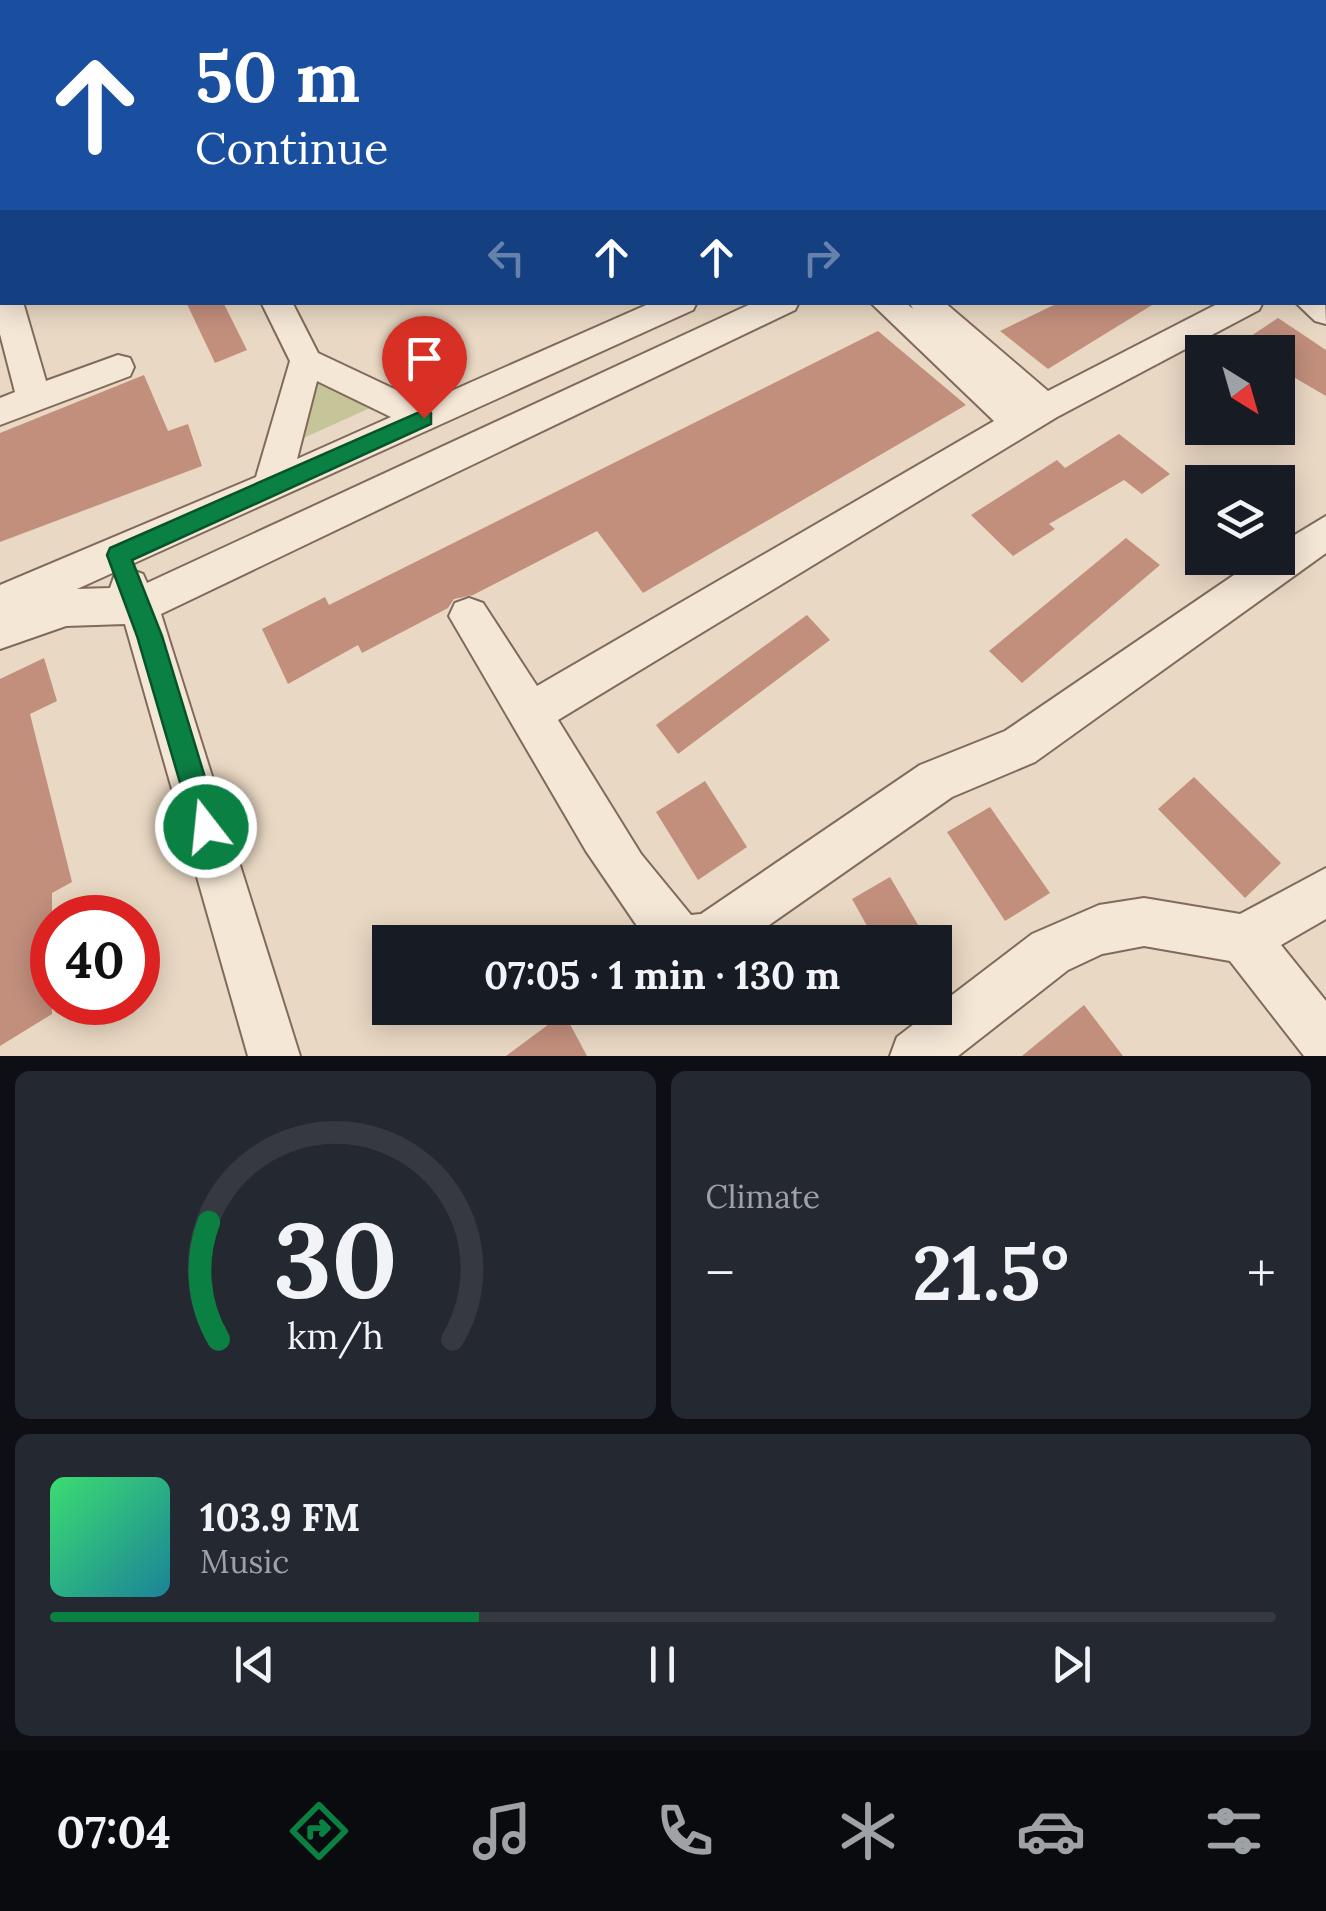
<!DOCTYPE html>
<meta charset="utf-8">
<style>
body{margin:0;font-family:Lora,serif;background:#242831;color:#f1f3f6;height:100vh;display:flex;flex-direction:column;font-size:38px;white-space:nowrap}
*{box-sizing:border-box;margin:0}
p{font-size:32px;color:#9ea1a6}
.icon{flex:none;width:55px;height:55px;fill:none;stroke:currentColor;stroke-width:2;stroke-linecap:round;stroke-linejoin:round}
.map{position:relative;height:1056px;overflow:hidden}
.drawer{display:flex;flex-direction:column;gap:15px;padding:15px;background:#0d0f14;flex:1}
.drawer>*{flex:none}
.hud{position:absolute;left:0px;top:0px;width:1328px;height:305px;box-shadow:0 5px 25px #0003;background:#1a4fa0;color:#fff;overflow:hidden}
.needle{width:65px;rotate:143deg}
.controls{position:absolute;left:1185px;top:335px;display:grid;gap:20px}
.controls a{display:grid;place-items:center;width:110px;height:110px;border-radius:0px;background:#171b24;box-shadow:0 5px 25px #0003;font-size:50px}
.speed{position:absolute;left:30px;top:895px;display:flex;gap:20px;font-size:50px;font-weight:700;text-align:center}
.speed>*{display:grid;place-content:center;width:130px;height:130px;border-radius:50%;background:#171b24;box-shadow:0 5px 25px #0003;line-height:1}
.speed .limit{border:15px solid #d22;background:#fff;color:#111}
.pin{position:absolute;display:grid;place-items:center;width:85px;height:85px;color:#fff;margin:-102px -42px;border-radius:50% 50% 50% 0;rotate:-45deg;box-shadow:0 0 10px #0007}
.pin .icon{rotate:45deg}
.me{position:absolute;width:110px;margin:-55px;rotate:344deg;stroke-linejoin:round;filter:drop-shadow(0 0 8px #0008)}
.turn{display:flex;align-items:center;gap:35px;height:210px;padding:0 30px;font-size:45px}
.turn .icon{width:130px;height:130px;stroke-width:2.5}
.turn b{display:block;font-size:70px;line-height:85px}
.lanes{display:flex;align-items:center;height:95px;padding:0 30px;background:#0003;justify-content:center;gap:50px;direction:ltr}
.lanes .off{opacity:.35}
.big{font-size:75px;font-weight:700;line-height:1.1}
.drawer .tile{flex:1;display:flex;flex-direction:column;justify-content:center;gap:15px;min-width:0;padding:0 35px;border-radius:15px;background:#242831}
.drawer .dial{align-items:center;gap:0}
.dial svg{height:260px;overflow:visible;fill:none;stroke:#363941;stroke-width:7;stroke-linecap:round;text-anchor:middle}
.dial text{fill:#f1f3f6;stroke:none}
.song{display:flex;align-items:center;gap:30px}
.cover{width:120px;height:120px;border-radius:15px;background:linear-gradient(135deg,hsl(140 70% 55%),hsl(190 70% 35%))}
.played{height:10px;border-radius:5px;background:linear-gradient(90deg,#0b8043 35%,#363941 35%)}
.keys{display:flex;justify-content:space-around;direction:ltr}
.heat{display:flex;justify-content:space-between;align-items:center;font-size:55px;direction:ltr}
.drawer .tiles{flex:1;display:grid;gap:15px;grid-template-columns:1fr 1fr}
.tile:last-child{grid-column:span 2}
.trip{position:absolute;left:372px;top:925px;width:580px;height:100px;border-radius:0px;background:#171b24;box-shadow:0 5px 25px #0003;font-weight:700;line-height:100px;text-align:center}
.tab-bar{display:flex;height:160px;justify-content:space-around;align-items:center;background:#090b0e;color:#9ea1a6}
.tab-bar .icon{width:70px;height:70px}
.tab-bar .current{color:#0b8043}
.tab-bar b{font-size:45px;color:#f1f3f6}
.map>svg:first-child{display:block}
.green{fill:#c6c499}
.building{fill:#c38f7d}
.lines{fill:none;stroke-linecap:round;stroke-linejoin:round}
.minor-casing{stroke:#816a5c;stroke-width:4}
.minor{fill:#f5e7d6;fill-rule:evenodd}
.route{fill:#0b8043;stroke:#07532c;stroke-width:2.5}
</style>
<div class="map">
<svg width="1326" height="1056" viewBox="0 0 1326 1056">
<rect width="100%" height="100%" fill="#e9d8c3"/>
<polygon class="green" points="315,382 370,408 299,440"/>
<g class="building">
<polygon points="186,302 223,302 247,350 215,363"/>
<polygon points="1060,302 1157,302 1048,369 1000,331"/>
<polygon points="1278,318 1326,350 1326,396 1278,368 1278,352 1227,352"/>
<polygon points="878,331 966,405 643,593 597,531 473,595 454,599 448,608 362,653 358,645 288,684 262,629 325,597 329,605"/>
<polygon points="144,375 168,431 188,424 202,466 0,542 0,433"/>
<polygon points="1119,434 1170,474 1142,494 1124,480 1049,524 1055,529 1013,556 971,515 1057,460 1065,468"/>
<polygon points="1126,538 1160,565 1022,683 989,651"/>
<polygon points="807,615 830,640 678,754 656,725"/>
<polygon points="44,658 57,701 30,714 72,882 52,893 52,1014 0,1046 0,679"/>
<polygon points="1194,777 1281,863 1245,898 1158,809"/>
<polygon points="705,781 747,847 698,880 656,812"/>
<polygon points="990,807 1050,893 1005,921 947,832"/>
<polygon points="890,877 928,942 876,942 852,899"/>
<polygon points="1084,1005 1123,1056 1022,1056"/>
<polygon points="564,1013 587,1056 506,1056"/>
</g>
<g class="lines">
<g class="minor-casing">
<g id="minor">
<polygon points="92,0 114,0 115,2 93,2"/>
<polygon points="547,0 571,0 572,2 549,2"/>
<polygon points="726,0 751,0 752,2 728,2"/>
<polygon points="899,0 923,0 924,2 901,2"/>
<polygon points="970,0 995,0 996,2 972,2"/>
<rect x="1325" y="7" width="1" height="14"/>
<rect x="1325" y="41" width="1" height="14"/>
<polygon points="1326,89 1326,105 1325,106 1325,90"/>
<polygon points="2,139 2,155 0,156 0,140"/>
<polygon points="0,293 2,302 23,302 46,381 118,355 130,358 134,367 130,376 0,425 0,398 15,392 0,334"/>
<polygon points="1325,297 1326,324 1315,321 1295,302 1325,302"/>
<path d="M261 302H292L318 353 424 403 653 302H697L693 310 77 589 110 588 115 574 129 569 143 574 147 583 755 302H799L795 310 161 614 300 1056H248L125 624 66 626 0 649V585L256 477 290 361ZM317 381 391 417 297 459Z"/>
<polygon points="870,302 905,302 913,309 909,302 944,302 1048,391 1221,302 1263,302 1259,310 1057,417 558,720 641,854 691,915 701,914 920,765 1005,731 1259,558 1278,558 1278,545 1326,516 1326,553 1035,762 952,797 745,942 648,942 586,851 449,616 455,603 469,598 483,603 537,686 994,421"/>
<polygon points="1326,868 1326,919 1281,945 1326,1001 1326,1056 1304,1056 1230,961 1144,946 1102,954 1068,970 958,1056 890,1056 897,1037 1032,934 1099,905 1144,898 1240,914"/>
</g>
</g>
<use href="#minor" class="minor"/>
</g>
<polygon class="route" points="424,410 431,413 431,424 132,560 162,636 220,827 216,837 206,841 196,837 137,636 107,555 110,548"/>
</svg>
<div class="controls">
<a><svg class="needle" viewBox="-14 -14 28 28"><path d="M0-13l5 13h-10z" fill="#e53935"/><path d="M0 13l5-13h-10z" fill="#9ea1a6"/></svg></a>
<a><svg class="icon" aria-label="layers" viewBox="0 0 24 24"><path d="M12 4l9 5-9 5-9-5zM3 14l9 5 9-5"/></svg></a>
</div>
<div class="speed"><div class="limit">40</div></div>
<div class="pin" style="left:424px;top:418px;background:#d93025"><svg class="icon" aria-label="arrive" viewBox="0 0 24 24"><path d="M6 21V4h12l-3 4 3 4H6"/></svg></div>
<svg class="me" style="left:206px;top:827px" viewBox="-20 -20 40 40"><circle r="17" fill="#0b8043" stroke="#fff" stroke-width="3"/><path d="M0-11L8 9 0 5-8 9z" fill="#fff"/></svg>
<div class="trip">07:05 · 1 min · 130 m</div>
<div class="hud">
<div class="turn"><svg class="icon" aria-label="ahead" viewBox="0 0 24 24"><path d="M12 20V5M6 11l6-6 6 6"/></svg><div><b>50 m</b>Continue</div></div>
<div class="lanes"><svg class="icon off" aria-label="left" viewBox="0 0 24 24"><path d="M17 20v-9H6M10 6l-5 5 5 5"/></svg><svg class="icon" aria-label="ahead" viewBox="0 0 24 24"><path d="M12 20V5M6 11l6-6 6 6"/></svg><svg class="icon" aria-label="ahead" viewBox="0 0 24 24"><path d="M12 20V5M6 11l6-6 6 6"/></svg><svg class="icon off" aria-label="right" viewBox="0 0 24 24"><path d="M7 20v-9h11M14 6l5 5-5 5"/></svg></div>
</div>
</div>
<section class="drawer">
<div class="tiles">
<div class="tile dial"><svg viewBox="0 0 100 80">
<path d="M14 69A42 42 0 1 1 86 69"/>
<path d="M14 69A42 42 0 0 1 11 33" stroke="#0b8043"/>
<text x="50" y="56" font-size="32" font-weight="700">30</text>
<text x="50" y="72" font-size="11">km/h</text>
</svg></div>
<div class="tile"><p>Climate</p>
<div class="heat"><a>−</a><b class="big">21.5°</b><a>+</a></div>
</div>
<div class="tile">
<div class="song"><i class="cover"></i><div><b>103.9 FM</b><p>Music</p></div></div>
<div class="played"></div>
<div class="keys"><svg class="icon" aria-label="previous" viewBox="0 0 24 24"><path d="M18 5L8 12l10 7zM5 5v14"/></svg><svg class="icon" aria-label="pause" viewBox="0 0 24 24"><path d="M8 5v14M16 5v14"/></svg><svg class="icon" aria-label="next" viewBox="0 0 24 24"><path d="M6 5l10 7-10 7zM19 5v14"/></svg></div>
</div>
</div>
</section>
<nav class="tab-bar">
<b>07:04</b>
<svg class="icon current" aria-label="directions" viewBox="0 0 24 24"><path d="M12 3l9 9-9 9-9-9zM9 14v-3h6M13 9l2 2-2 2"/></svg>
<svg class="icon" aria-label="music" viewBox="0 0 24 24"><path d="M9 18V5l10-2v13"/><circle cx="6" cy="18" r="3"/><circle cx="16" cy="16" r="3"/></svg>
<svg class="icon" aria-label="phone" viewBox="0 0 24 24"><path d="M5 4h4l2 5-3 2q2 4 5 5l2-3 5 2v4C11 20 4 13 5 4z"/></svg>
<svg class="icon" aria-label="climate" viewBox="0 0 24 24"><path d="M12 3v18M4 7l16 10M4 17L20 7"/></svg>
<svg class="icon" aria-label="car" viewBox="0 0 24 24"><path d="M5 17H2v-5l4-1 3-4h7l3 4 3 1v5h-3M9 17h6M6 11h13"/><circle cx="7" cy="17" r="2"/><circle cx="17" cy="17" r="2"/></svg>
<svg class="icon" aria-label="filters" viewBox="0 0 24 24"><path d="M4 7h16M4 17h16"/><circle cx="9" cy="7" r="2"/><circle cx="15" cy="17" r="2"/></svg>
</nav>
